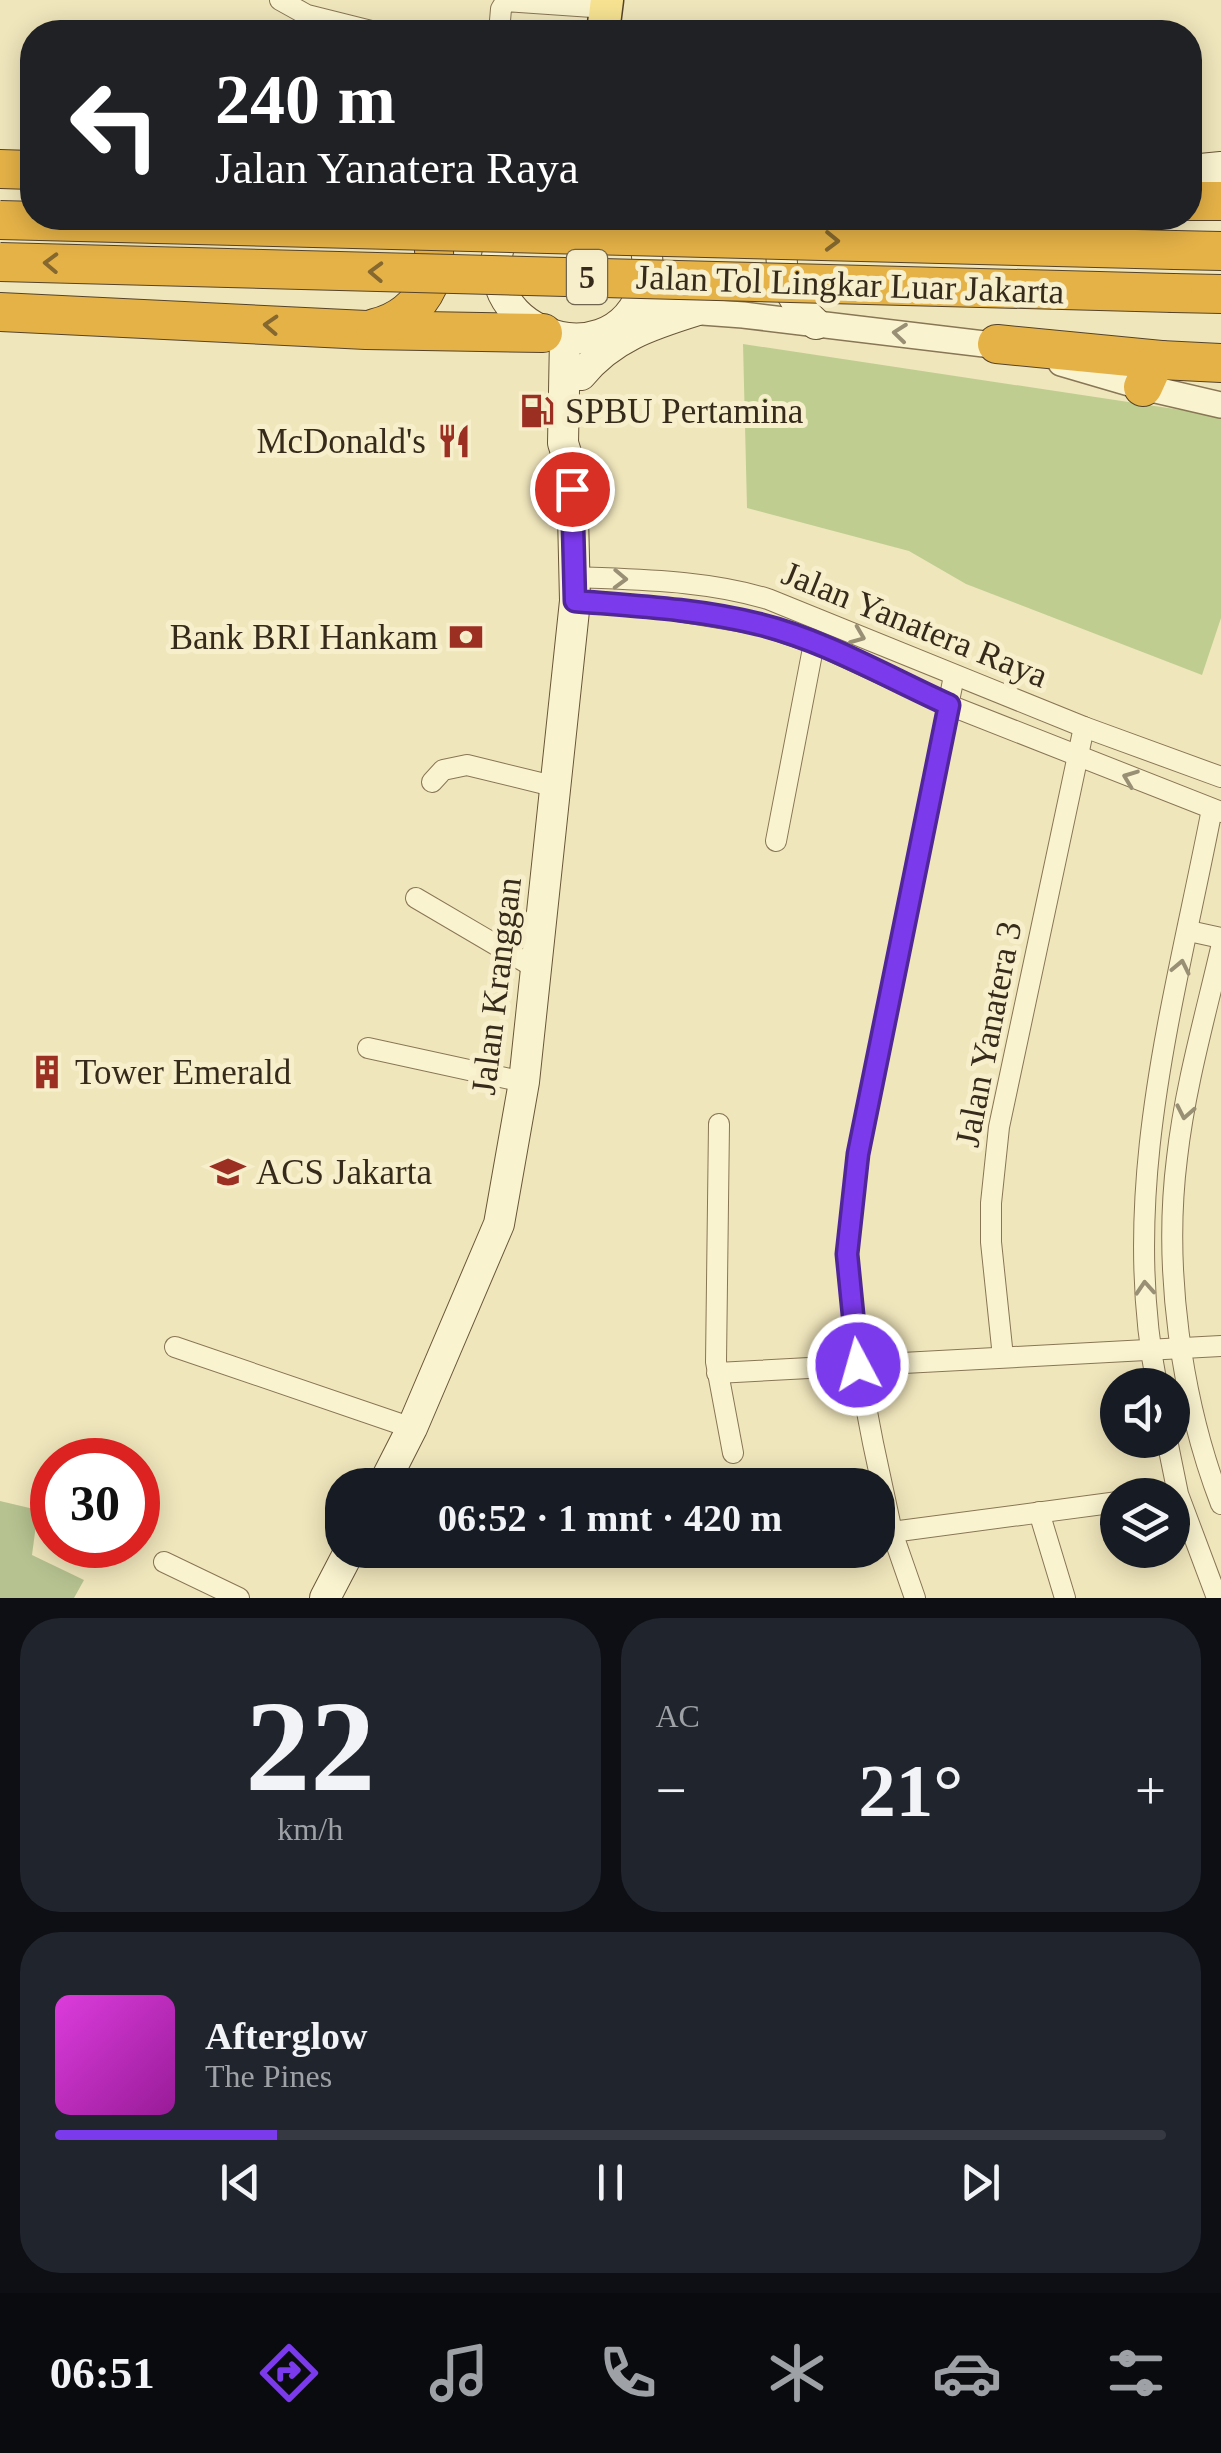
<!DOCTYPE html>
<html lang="id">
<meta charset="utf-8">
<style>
body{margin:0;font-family:"Times New Roman",serif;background:#20242c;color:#f1f3f6;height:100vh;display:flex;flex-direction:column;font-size:38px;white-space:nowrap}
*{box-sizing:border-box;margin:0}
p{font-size:32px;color:#9ea1a6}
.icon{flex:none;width:55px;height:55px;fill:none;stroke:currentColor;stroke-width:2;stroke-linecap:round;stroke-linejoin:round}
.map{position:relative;height:1598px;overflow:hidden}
.side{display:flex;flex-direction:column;gap:20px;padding:20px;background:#0d0f14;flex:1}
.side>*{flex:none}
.hud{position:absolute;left:20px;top:20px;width:1182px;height:210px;border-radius:40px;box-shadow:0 5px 25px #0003;background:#202124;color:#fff;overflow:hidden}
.fabs{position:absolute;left:1100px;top:1368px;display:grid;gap:20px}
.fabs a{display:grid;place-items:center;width:90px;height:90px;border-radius:50%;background:#171b24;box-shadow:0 5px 25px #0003;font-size:50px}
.speed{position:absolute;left:30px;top:1438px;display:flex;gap:20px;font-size:50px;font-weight:700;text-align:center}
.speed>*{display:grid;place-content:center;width:130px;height:130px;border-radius:50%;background:#171b24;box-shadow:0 5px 25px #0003;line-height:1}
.speed .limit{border:15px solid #d22;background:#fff;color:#111}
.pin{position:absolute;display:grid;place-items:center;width:85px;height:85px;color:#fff;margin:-42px;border:5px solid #fff;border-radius:50%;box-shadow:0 2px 10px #0007}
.me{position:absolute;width:110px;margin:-55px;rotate:354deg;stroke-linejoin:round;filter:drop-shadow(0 0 8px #0008)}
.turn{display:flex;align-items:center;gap:35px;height:210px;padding:0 30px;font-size:45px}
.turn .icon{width:130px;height:130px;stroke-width:2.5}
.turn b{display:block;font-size:70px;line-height:85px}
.big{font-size:75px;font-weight:700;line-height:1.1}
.side .tile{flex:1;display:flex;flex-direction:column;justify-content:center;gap:15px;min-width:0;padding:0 35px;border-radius:40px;background:#20242c}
.side .dial{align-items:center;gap:0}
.dial b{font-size:130px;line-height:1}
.song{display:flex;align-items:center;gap:30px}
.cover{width:120px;height:120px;border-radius:15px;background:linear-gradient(135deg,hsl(300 70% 55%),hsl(300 70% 35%))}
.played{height:10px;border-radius:5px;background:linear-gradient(90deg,#7c3aed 20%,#363941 20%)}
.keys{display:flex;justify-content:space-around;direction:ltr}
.heat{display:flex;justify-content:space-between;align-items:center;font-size:55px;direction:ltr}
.side .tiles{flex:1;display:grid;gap:20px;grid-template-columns:1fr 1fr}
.tile:last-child{grid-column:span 2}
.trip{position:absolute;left:325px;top:1468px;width:570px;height:100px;border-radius:40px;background:#171b24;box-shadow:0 5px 25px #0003;font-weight:700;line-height:100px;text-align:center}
.dock{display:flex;height:160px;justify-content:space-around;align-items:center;background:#090b0e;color:#9ea1a6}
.dock .icon{width:70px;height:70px}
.dock .selected{color:#7c3aed}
.dock b{font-size:45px;color:#f1f3f6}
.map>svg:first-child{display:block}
.green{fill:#bfce90}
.cemetery{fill:#b6c290}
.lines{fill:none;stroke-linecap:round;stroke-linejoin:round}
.minor-casing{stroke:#887655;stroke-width:22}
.tertiary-casing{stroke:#887655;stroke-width:28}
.secondary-casing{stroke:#695738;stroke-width:32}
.primary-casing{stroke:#55432a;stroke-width:35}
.motorway-casing{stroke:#55432a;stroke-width:40}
.minor{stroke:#faf3cf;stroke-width:20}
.tertiary{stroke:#faf3cf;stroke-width:25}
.secondary{stroke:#faf3cf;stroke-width:30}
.primary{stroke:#f6e291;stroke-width:32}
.motorway{stroke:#e5b247;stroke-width:38}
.motorway-bridge-casing{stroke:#55432a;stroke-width:40;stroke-linecap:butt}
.motorway-bridge{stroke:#e5b247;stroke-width:38}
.oneway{stroke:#85682f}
.oneway2{stroke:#988f75}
.route-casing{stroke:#51269a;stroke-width:25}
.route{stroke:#7c3aed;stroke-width:18}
.labels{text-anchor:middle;stroke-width:10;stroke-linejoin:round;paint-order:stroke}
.shield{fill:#f7efcc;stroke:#706650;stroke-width:2.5}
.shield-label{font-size:32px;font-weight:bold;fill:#362b1b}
.street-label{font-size:35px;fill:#362b1b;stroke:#f7efcc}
.poi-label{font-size:35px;fill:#362b1b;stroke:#f7efcc;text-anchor:start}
</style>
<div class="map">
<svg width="1221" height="1598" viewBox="0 0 1221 1598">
<rect width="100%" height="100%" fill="#f0e6bc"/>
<polygon class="green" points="743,344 1221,416 1221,618 1202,675 966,584 909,551 747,508"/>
<polygon class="cemetery" points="0,1501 38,1510 32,1555 84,1580 74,1598 0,1598"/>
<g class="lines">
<g class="minor-casing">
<g id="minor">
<polyline points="280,0 307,15 375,32"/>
<polyline points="499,32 501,9 506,1 607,8"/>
<path d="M575 577C640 580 705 580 768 599L1084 727 1221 777"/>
<polyline points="575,601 665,609 761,625 814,643 949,705 1221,812"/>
<polyline points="432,782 443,770 467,765 557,787"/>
<polyline points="776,841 814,643"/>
<polyline points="416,898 537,969"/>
<polyline points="1189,931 1221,938"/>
<path d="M1221 948C1205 1017 1185 1087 1177 1158 1163 1269 1181 1400 1221 1504"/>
<polyline points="368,1048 524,1082"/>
<polyline points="719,1124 716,1362 733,1453"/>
<polyline points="175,1347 412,1428"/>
<polyline points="1003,1357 991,1242 991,1203 999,1127 1084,727"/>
<polyline points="717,1373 1221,1346"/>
<path d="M1157 1385C1118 1190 1175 1000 1212 809"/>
<polyline points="1167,1440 1178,1494 1217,1598"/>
<polyline points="1039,1512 1065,1598"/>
<polyline points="892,1532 1118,1502"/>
<polyline points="164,1562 239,1598"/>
<polyline points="915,1598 892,1532 873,1443 858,1365 847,1254 858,1154 954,676"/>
</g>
</g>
<g class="tertiary-casing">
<g id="tertiary">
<polyline points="634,307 743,315 1009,347"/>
<polyline points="1061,363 1143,387 1221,405"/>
</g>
</g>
<g class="secondary-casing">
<g id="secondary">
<polyline points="1190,170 1221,167"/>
<path d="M512 218C446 320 611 392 644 286 651 264 647 239 634 220"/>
<path d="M787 218C774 261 783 293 816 324"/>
<path d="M581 375C611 338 650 325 695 311"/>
<polyline points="383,1485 412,1428 499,1224 524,1082 575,601 572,472 563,443 565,338"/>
<polyline points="325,1598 350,1550"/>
</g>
</g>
<g class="primary-casing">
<polyline id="primary" points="603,32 607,0"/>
</g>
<g class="motorway-casing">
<g id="motorway">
<polyline points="0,169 32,170"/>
<polyline points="1190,201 1221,201"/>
<polyline points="1175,250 1221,251"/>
<polyline points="1173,293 1221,294"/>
<polyline points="0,312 366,330 543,333"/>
<path d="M375 328C426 315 449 264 424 218"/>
<polyline points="997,344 1161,360"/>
<polyline points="1143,387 1153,365 1161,360 1221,363"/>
</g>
</g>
<use href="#minor" class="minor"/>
<use href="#tertiary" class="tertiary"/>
<use href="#secondary" class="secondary"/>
<use href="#primary" class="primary"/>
<use href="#motorway" class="motorway"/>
<g class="motorway-bridge-casing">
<g id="motorway-bridge">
<polyline points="0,220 1175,250"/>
<polyline points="0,262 1173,293"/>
</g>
</g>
<use href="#motorway-bridge" class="motorway-bridge"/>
</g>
<defs><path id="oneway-chevron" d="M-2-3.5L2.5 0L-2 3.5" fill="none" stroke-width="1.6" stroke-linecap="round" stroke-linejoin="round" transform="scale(2.5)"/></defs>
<g class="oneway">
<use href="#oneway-chevron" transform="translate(832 241) rotate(1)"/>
<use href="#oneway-chevron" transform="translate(51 263) rotate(-178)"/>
<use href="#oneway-chevron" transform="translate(376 272) rotate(-178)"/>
<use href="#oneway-chevron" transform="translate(271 325) rotate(-177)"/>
</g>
<g class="oneway2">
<use href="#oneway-chevron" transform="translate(900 333) rotate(-174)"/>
<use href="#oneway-chevron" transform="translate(620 579) rotate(2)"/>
<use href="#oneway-chevron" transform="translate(858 636) rotate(22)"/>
<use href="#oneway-chevron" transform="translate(1130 778) rotate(-159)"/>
<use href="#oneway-chevron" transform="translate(1181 967) rotate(-78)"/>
<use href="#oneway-chevron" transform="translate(1185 1112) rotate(101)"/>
<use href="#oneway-chevron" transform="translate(1145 1288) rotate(-94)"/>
</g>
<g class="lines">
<g class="route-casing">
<path id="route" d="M572 489 575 601C636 606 698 609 758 624 824 640 887 677 949 705L858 1154 847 1254 858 1365"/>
</g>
<use href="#route" class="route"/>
</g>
<defs>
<g id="fuel-bare" transform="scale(2.7)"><path d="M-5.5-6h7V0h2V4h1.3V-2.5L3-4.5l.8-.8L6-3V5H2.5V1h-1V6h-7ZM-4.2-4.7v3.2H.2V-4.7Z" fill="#9a2f22" stroke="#f7efcc" stroke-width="2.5" paint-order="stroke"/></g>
<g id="restaurant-bare" transform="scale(2.7)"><path d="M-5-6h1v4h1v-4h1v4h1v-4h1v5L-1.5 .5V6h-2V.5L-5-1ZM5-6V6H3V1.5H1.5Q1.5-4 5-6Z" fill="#9a2f22" stroke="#f7efcc" stroke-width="2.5" paint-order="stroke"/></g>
<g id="bank-bare" transform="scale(2.7)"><path d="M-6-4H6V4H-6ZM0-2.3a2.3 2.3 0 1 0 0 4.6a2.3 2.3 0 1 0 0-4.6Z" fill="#9a2f22" stroke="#f7efcc" stroke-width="2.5" paint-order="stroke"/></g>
<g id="building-bare" transform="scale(2.7)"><path d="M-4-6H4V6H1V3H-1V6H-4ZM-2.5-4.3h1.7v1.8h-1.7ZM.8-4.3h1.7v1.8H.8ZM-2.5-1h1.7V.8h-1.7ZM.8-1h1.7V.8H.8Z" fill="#9a2f22" stroke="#f7efcc" stroke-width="2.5" paint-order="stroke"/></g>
<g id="school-bare" transform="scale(2.7)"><path d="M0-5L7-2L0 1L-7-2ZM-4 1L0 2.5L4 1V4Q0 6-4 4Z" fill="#9a2f22" stroke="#f7efcc" stroke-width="2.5" paint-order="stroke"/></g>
</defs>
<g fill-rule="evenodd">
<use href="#fuel-bare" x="537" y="411"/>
<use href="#restaurant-bare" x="454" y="441"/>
<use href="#bank-bare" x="466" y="637"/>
<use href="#building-bare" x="47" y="1072"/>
<use href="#school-bare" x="228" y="1172"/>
</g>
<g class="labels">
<rect class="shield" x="567" y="250" width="40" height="54" rx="8"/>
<g class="shield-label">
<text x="587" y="288">5</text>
</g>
<g class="street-label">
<text transform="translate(850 284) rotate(2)" y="12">Jalan Tol Lingkar Luar Jakarta</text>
<text transform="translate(915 624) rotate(22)" y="12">Jalan Yanatera Raya</text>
<text transform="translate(496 986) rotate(-83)" y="12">Jalan Kranggan</text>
<text transform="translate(988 1034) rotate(-79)" y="12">Jalan Yanatera 3</text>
</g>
<g class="poi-label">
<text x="565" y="423">SPBU Pertamina</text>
<text x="426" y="453" text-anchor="end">McDonald's</text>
<text x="438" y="649" text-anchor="end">Bank BRI Hankam</text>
<text x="75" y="1084">Tower Emerald</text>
<text x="256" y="1184">ACS Jakarta</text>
</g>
</g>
</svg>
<div class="fabs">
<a><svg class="icon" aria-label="sound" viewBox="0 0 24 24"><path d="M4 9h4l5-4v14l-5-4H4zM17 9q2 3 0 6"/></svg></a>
<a><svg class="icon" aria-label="layers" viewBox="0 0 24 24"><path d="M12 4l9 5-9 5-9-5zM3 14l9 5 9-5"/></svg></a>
</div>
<div class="speed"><div class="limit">30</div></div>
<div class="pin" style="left:572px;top:489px;background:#d93025"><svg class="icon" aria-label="arrive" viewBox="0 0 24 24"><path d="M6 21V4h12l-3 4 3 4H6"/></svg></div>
<svg class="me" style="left:858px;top:1365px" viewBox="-20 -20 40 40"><circle r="17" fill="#7c3aed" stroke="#fff" stroke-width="3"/><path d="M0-11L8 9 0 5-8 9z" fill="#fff"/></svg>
<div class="trip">06:52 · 1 mnt · 420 m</div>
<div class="hud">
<div class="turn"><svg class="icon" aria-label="left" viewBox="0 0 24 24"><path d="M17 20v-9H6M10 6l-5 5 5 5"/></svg><div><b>240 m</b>Jalan Yanatera Raya</div></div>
</div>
</div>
<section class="side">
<div class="tiles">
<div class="tile dial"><b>22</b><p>km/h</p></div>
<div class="tile"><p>AC</p>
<div class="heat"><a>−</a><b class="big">21°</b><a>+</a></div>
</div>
<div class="tile">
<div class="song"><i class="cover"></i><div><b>Afterglow</b><p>The Pines</p></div></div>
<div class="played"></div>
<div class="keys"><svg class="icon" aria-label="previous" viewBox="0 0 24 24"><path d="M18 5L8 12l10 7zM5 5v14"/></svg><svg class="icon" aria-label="pause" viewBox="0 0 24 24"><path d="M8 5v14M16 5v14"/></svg><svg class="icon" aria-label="next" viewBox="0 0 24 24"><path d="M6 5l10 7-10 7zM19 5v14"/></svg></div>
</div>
</div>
</section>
<nav class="dock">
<b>06:51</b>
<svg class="icon selected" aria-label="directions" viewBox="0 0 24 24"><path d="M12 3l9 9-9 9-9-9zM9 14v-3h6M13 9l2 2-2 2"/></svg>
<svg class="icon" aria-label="music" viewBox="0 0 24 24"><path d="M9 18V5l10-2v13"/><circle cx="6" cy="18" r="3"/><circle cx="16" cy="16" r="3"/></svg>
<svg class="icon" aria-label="phone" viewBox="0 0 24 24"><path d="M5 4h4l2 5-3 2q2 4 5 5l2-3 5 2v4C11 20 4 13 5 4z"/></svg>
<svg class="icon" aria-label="climate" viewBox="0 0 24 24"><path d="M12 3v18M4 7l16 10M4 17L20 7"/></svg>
<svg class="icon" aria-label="car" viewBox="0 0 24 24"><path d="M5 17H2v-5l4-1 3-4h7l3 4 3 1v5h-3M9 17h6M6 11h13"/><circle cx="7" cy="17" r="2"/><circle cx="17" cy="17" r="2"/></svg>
<svg class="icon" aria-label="filters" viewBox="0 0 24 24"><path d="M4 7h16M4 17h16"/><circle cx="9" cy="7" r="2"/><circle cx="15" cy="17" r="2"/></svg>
</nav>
